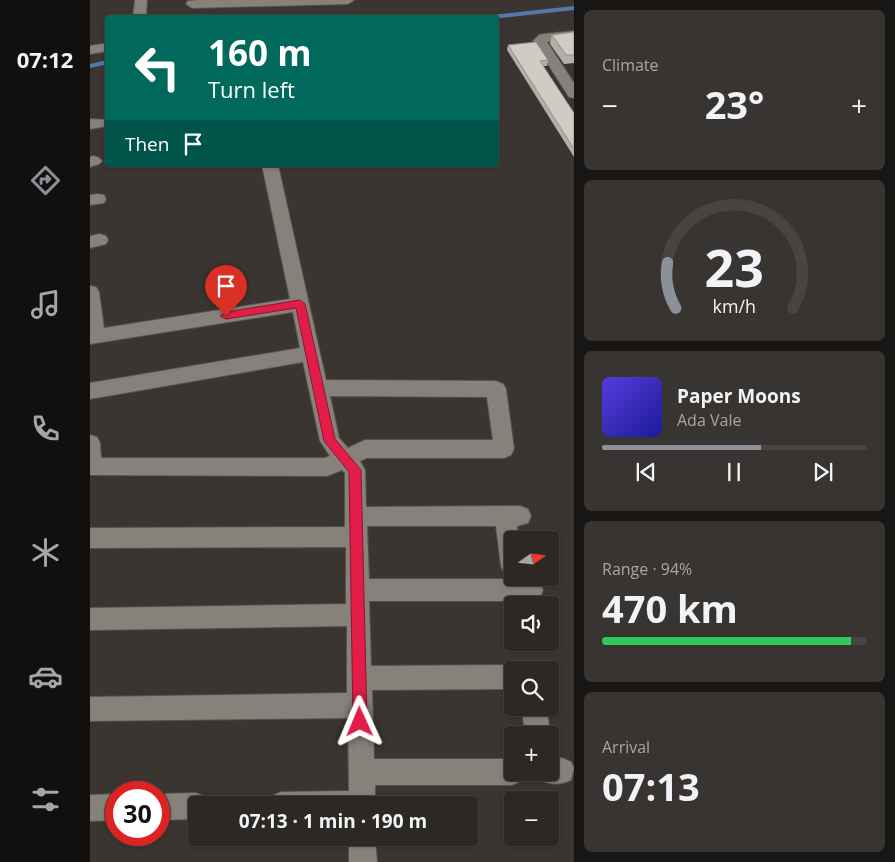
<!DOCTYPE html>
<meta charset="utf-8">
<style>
body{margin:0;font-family:"Open Sans",sans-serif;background:#383431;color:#f1f3f6;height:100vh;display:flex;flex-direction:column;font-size:19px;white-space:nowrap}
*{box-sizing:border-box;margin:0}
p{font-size:16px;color:#a6a6a6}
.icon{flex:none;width:28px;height:28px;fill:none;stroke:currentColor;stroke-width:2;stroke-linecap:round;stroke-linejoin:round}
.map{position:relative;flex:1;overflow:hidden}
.drawer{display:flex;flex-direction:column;gap:10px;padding:10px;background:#181614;width:321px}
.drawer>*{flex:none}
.top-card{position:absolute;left:15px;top:15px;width:394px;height:152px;border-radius:5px;box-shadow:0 1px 4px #0004,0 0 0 1px #484441;background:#00695c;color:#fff;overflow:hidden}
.needle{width:32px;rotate:75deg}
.buttons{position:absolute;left:414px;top:531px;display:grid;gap:10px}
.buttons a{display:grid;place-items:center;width:55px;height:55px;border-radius:5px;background:#2c2824;box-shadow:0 1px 4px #0004,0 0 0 1px #484441;font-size:25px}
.speed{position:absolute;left:15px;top:781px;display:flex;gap:10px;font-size:25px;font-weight:700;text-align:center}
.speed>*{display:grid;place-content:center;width:65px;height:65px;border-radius:50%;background:#2c2824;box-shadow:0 1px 4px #0004,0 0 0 1px #484441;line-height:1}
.speed .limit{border:8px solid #d22;background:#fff;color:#111}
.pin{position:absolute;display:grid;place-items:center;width:42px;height:42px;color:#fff;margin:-51px -21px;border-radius:50% 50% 50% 0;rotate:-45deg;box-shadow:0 0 5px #0007}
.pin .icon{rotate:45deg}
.me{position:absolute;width:55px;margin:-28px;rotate:359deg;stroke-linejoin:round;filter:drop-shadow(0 0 4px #0008)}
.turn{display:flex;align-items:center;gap:18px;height:105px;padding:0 20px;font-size:22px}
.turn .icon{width:65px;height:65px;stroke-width:2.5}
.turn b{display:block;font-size:35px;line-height:42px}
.then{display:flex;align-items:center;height:48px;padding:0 20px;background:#0003;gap:10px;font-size:19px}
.big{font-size:38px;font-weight:700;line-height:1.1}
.drawer .widget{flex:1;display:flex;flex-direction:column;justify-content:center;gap:8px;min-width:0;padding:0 18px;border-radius:8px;background:#383431}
.drawer .dial{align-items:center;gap:0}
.dial svg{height:130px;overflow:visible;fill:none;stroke:#484441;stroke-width:7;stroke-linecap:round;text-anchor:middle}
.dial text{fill:#f1f3f6;stroke:none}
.song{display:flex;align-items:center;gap:15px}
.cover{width:60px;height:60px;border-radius:8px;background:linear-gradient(135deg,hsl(250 70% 55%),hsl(240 70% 35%))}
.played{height:5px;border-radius:2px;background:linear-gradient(90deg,#8c9099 60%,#484441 60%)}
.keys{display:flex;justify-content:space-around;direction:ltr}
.heat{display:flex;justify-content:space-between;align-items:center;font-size:28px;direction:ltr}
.charge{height:8px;border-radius:4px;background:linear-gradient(90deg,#34c759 94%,#484441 0)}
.trip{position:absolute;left:98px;top:796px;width:290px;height:50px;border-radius:5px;background:#2c2824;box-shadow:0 1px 4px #0004,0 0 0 1px #484441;font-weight:700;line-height:50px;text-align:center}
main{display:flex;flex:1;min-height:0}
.tab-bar{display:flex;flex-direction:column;width:90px;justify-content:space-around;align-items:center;background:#12100e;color:#a6a6a6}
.tab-bar .icon{width:35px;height:35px}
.tab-bar .selected{color:#8c9099}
.tab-bar b{font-size:22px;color:#f1f3f6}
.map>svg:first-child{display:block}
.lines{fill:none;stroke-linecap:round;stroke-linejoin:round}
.stream{stroke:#5279ab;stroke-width:4}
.minor-casing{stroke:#58534f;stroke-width:2}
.minor{fill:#87817b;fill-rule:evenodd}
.wall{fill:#b4afa9}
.building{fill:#d1cbc4;stroke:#928e89}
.route{fill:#e11d48;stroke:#92132f}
</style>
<main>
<nav class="tab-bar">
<b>07:12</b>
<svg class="icon selected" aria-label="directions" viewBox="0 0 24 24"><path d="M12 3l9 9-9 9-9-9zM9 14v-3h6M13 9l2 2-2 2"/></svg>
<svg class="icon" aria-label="music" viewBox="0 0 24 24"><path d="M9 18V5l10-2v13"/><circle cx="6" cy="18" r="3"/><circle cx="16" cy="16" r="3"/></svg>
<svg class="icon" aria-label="phone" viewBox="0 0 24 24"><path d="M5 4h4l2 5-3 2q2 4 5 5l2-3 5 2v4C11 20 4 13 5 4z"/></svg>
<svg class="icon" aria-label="climate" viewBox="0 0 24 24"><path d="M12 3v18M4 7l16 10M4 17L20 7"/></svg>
<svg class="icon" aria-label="car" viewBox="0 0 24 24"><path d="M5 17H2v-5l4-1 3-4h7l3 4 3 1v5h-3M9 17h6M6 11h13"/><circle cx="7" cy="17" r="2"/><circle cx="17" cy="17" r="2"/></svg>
<svg class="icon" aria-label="filters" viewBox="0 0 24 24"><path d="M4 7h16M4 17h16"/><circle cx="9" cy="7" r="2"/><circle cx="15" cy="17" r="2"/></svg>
</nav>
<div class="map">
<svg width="484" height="862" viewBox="0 0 484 862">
<rect width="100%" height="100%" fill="#3a3530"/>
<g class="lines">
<g class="stream">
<polyline points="393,18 484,8"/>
<polyline points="0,66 18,62"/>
</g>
<g class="minor-casing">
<g id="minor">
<polygon points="45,0 57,0 56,18 43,18"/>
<polygon points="109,0 264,0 258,4 102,8 96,4 98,1"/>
<polygon points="484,31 484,39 457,42 484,83 484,98 479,97 443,41 449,35 454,34"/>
<polygon points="18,43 18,51 0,54 0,46"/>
<polygon points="0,119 18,120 18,126 0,129"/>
<polygon points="4,156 9,158 12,161 9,164 0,167 0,157"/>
<path d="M172 165H188L236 380 406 381 413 384 416 389 424 449 421 455 414 458H277L270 461 275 470 276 507 430 506 438 509 441 516 438 523 427 526 429 540H422V576L414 573 411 566 406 526H277L279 579H442L450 582 453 590 450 598 442 601H279L281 666 422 665 431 670H422V689L282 690 284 759H422V772H435L431 781 422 785H285V805H178L182 796 191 792 259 791 258 718 0 721V697L257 693V626L0 630V608L256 604V547L0 548V528L255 527V473L252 470 237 476 0 475V435L7 437 10 443 11 458H235L240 456 230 441 213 362 0 399V383L210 348 203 312 0 344V286L6 287 9 292 14 328 200 299ZM240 396 397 397 403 440H275L258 448 249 438Z"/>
<polygon points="8,194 14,195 16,199 14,203 0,205 0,195"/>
<polygon points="10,234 16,236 18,240 16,244 0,248 0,236"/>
<polygon points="432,708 456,708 461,735 460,736 435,735"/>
<path d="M460 758H472L481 762 484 768 481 780C470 785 462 785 451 780L448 772H460Z"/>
<polygon points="106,793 115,797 119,805 106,805 106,819 69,820 69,794"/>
<polygon points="26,794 26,820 0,821 0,795"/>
<polygon points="259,838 285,838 287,862 259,862"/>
</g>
</g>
<use href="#minor" class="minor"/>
</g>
<g class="wall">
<polygon points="484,32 484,63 474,64 460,44 462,35"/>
<polygon points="418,45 458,60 457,66 453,66 484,113 484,157 417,50"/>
</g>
<g class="building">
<polygon points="484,32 484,55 476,55 462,35"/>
<polygon points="446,42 458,60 450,61 484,113 484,149 418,45"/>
</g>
<polygon class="route" points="210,300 215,304 245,439 271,470 277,722 275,727 270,729 265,727 263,722 259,472 234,441 206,308 136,319 130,316 136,312"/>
</svg>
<div class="buttons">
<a><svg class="needle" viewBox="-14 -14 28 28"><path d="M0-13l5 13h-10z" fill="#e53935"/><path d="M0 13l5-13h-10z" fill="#a6a6a6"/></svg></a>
<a><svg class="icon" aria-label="sound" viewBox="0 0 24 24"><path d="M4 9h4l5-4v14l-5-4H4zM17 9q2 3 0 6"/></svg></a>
<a><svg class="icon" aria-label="search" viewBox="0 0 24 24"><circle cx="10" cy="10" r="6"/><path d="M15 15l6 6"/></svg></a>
<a>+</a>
<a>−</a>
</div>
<div class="speed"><div class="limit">30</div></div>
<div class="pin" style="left:136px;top:316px;background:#d93025"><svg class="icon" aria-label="arrive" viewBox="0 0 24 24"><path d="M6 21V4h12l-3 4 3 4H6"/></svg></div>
<svg class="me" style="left:270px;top:722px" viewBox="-20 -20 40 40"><path d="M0-17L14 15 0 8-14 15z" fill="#e11d48" stroke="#fff" stroke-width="4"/></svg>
<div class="trip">07:13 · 1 min · 190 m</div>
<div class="top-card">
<div class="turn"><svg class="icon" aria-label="left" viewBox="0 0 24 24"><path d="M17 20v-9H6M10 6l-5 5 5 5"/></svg><div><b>160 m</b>Turn left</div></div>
<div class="then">Then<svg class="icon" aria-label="arrive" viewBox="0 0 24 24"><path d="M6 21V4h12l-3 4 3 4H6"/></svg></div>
</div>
</div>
<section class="drawer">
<div class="widget"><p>Climate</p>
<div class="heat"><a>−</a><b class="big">23°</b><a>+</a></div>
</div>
<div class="widget dial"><svg viewBox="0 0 100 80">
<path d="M14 69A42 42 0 1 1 86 69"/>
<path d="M14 69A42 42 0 0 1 9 41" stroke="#8c9099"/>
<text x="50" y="56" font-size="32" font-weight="700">23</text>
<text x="50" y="72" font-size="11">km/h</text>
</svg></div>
<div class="widget">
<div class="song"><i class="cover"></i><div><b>Paper Moons</b><p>Ada Vale</p></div></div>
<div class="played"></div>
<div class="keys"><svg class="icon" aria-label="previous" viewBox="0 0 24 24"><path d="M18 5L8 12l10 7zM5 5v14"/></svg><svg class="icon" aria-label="pause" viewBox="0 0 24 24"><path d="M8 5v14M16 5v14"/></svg><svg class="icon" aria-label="next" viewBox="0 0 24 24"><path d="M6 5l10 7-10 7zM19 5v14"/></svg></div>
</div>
<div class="widget"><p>Range · 94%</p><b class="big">470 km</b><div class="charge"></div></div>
<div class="widget"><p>Arrival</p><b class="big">07:13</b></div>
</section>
</main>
